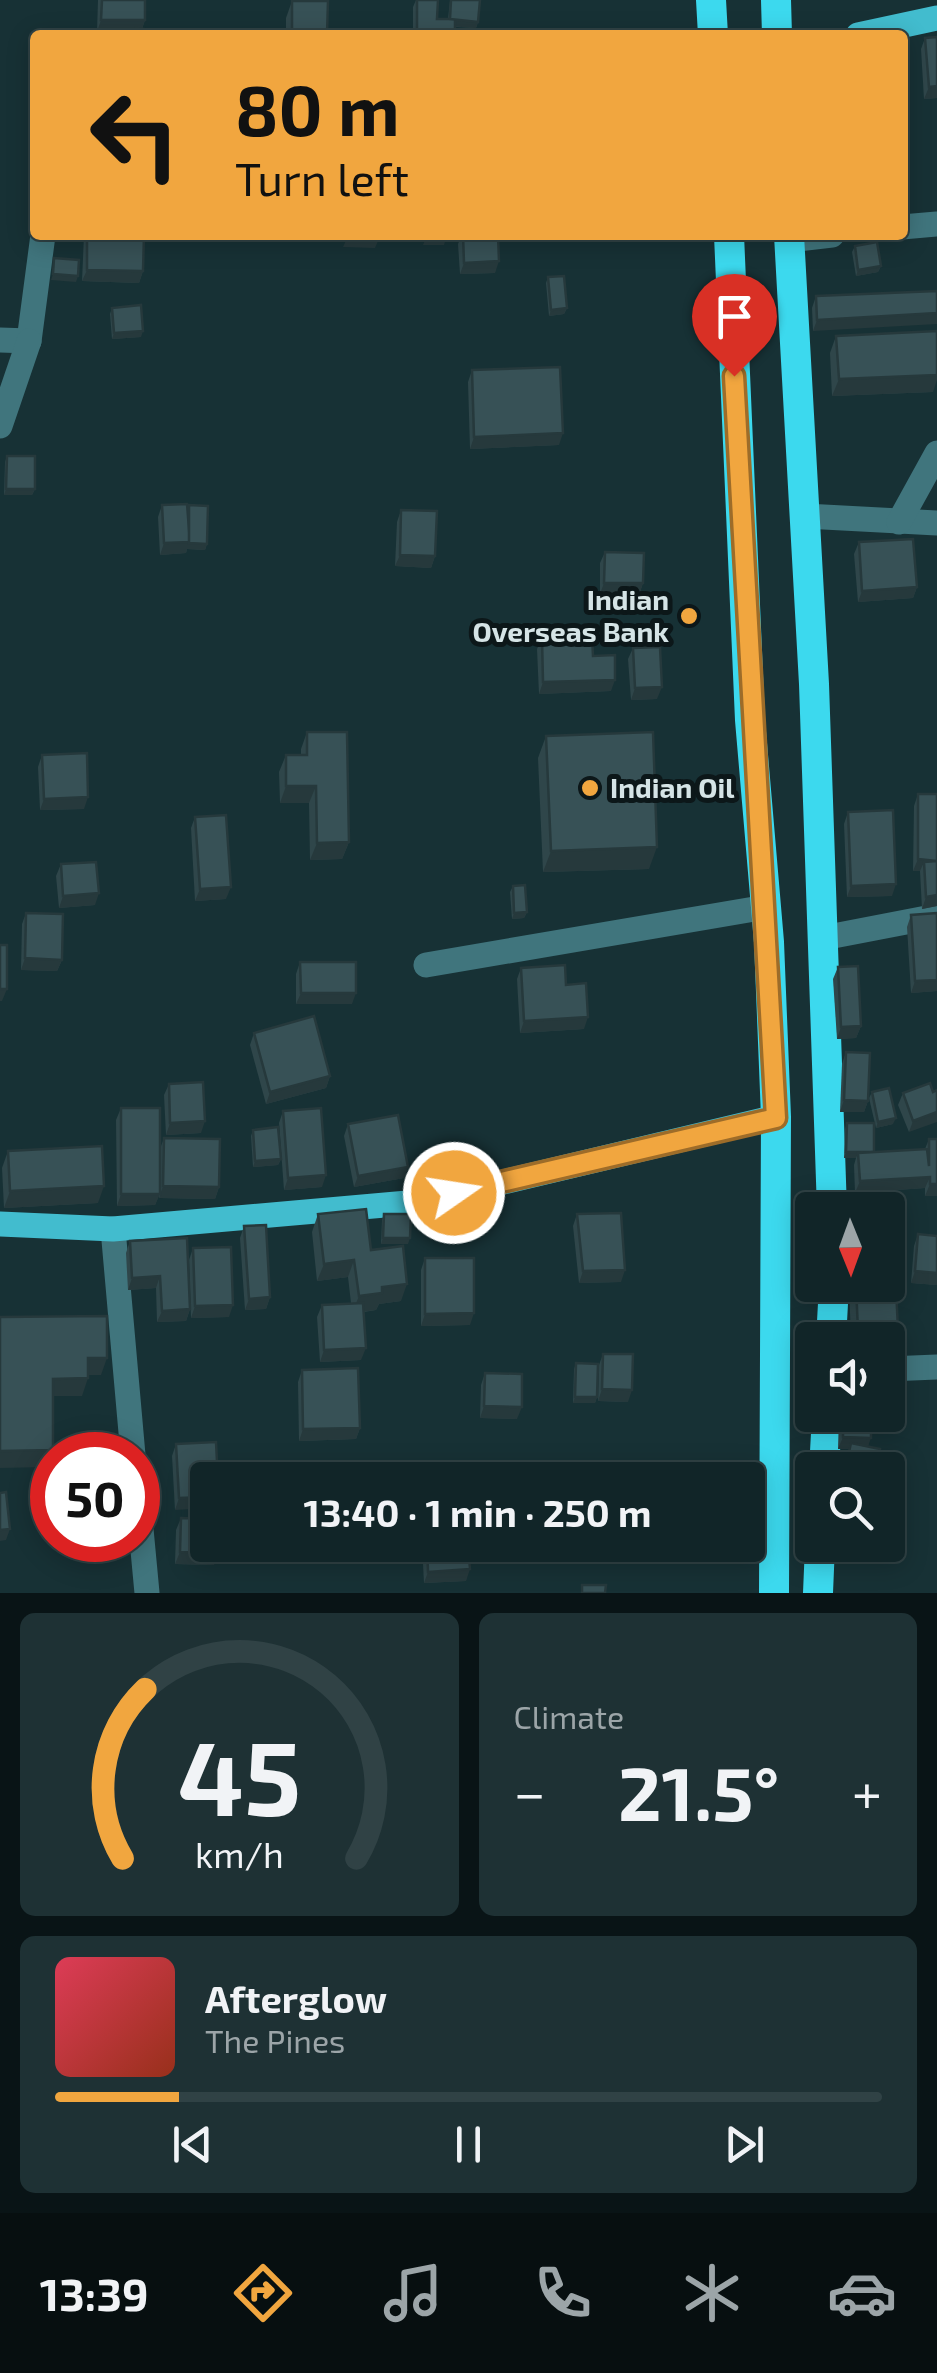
<!DOCTYPE html>
<meta charset="utf-8">
<style>
body{margin:0;font-family:"Exo 2",sans-serif;background:#1e3134;color:#f1f3f6;height:100vh;display:flex;flex-direction:column;font-size:38px;white-space:nowrap}
*{box-sizing:border-box;margin:0}
p{font-size:32px;color:#9ca5a8}
.icon{flex:none;width:55px;height:55px;fill:none;stroke:currentColor;stroke-width:2;stroke-linecap:round;stroke-linejoin:round}
.map{position:relative;height:1593px;overflow:hidden}
.panel{display:flex;flex-direction:column;gap:20px;padding:20px;background:#091416;flex:1}
.panel>*{flex:none}
.guide{position:absolute;left:30px;top:30px;width:878px;height:210px;border-radius:10px;box-shadow:0 5px 25px #0003,0 0 0 2px #304245;background:#f1a63f;color:#111;overflow:hidden}
.needle{width:65px;rotate:179deg}
.controls{position:absolute;left:795px;top:1192px;display:grid;gap:20px}
.controls a{display:grid;place-items:center;width:110px;height:110px;border-radius:10px;background:#112528;box-shadow:0 5px 25px #0003,0 0 0 2px #304245;font-size:50px}
.speed{position:absolute;left:30px;top:1432px;display:flex;gap:20px;font-size:50px;font-weight:700;text-align:center}
.speed>*{display:grid;place-content:center;width:130px;height:130px;border-radius:50%;background:#112528;box-shadow:0 5px 25px #0003,0 0 0 2px #304245;line-height:1}
.speed .limit{border:15px solid #d22;background:#fff;color:#111}
.pin{position:absolute;display:grid;place-items:center;width:85px;height:85px;color:#fff;margin:-102px -42px;border-radius:50% 50% 50% 0;rotate:-45deg;box-shadow:0 0 10px #0007}
.pin .icon{rotate:45deg}
.me{position:absolute;width:110px;margin:-55px;rotate:77deg;stroke-linejoin:round;filter:drop-shadow(0 0 8px #0008)}
.turn{display:flex;align-items:center;gap:35px;height:210px;padding:0 40px;font-size:45px}
.turn .icon{width:130px;height:130px;stroke-width:2.5}
.turn b{display:block;font-size:70px;line-height:85px}
.big{font-size:75px;font-weight:700;line-height:1.1}
.panel .card{flex:1;display:flex;flex-direction:column;justify-content:center;gap:15px;min-width:0;padding:0 35px;border-radius:15px;background:#1e3134}
.panel .dial{align-items:center;gap:0}
.dial svg{height:260px;overflow:visible;fill:none;stroke:#304245;stroke-width:7;stroke-linecap:round;text-anchor:middle}
.dial text{fill:#f1f3f6;stroke:none}
.song{display:flex;align-items:center;gap:30px}
.cover{width:120px;height:120px;border-radius:15px;background:linear-gradient(135deg,hsl(350 70% 55%),hsl(10 70% 35%))}
.played{height:10px;border-radius:5px;background:linear-gradient(90deg,#f1a63f 15%,#304245 15%)}
.keys{display:flex;justify-content:space-around;direction:ltr}
.heat{display:flex;justify-content:space-between;align-items:center;font-size:55px;direction:ltr}
.panel .tiles{flex:1;display:grid;gap:20px;grid-template-columns:1fr 1fr}
.card:last-child{grid-column:span 2}
.trip{position:absolute;left:190px;top:1462px;width:575px;height:100px;border-radius:10px;background:#112528;box-shadow:0 5px 25px #0003,0 0 0 2px #304245;font-weight:700;line-height:100px;text-align:center}
.tabs{display:flex;height:160px;justify-content:space-around;align-items:center;background:#070f10;color:#9ca5a8}
.tabs .icon{width:70px;height:70px}
.tabs .active{color:#f1a63f}
.tabs b{font-size:45px;color:#f1f3f6}
.map>svg:first-child{display:block}
.lines{fill:none;stroke-linecap:round;stroke-linejoin:round}
.minor{stroke:#40757d;stroke-width:25}
.major{stroke:#42bcce;stroke-width:25}
.highway{stroke:#3cd9ee;stroke-width:30}
.wall{fill:#2f464a}
.shaded-wall{fill:#26393c}
.building{fill:#375156;stroke:#26393c;stroke-width:2.5}
.route-casing{stroke:#9d6c29;stroke-width:25}
.route{stroke:#f1a63f;stroke-width:18}
.poi-dot{fill:#f1a63f;stroke:#0c1719;stroke-width:4}
.labels{text-anchor:middle;stroke-width:10;stroke-linejoin:round;paint-order:stroke}
.poi-label{font-size:28px;font-weight:bold;fill:#d5e4e6;stroke:#0c1719;text-anchor:end}
</style>
<div class="map">
<svg width="937" height="1593" viewBox="0 0 937 1593">
<rect width="100%" height="100%" fill="#173135"/>
<g class="lines">
<g class="minor">
<polyline points="902,227 937,224"/>
<polyline points="789,240 832,235"/>
<polyline points="0,340 29,341 43,235"/>
<polyline points="0,426 29,341"/>
<polyline points="805,516 937,523"/>
<polyline points="899,522 937,453"/>
<polyline points="823,938 937,916"/>
<polyline points="426,965 766,907"/>
<polyline points="113,1229 133,1455"/>
<polyline points="888,1369 937,1367"/>
<polyline points="138,1497 147,1593"/>
</g>
<g class="major">
<polyline points="858,35 937,18"/>
<polyline points="0,1224 113,1229 419,1202 776,1117"/>
</g>
<g class="highway">
<polyline points="711,0 713,35"/>
<polyline points="776,0 777,35"/>
<polyline points="729,235 750,720 769,942 776,1117 774,1593"/>
<polyline points="789,235 814,684 832,1210"/>
<polyline points="831,1340 834,1285"/>
<polyline points="824,1470 827,1415"/>
<polyline points="818,1593 820,1545"/>
</g>
</g>
<g class="wall">
<polygon points="98,0 145,0 145,20 142,29 168,35 134,35 135,32 97,32"/>
<polygon points="416,0 438,0 437,19 448,19 450,0 480,0 478,22 476,28 455,27 455,35 413,35 413,7"/>
<polygon points="292,1 327,35 286,35 286,18"/>
<polygon points="937,37 937,98 924,99 921,49 925,38"/>
<polygon points="84,235 144,235 143,271 139,283 82,281"/>
<polygon points="462,235 498,235 495,273 460,274 458,244"/>
<polygon points="855,246 881,266 878,272 856,276 852,252"/>
<polygon points="548,277 567,308 564,314 549,316 546,283"/>
<polygon points="937,291 813,331 812,308 816,296"/>
<polygon points="112,308 141,337 112,339 110,314"/>
<polygon points="836,336 933,392 832,396 830,353"/>
<polygon points="472,370 559,445 470,449 468,382"/>
<polygon points="7,456 35,489 32,495 4,495 5,462"/>
<polygon points="162,505 188,510 189,505 207,544 205,550 187,549 186,553 160,555 158,517"/>
<polygon points="401,510 435,556 431,568 395,566 397,522"/>
<polygon points="859,542 917,587 913,598 858,602 854,554"/>
<polygon points="605,552 643,583 639,595 600,594 600,563"/>
<polygon points="542,638 593,656 611,691 539,694 537,649"/>
<polygon points="633,648 657,699 631,700 628,659"/>
<polygon points="307,732 349,842 342,859 310,860 309,803 280,803 279,772 286,755 301,755 301,749"/>
<polygon points="546,736 649,869 543,872 538,758"/>
<polygon points="42,755 84,809 40,810 38,767"/>
<polygon points="918,794 937,906 922,909 920,871 913,871 914,806"/>
<polygon points="848,812 892,896 847,897 844,824"/>
<polygon points="195,817 226,899 195,901 191,828"/>
<polygon points="61,864 95,905 59,908 56,876"/>
<polygon points="513,886 527,912 524,918 512,919 510,892"/>
<polygon points="26,913 62,960 57,971 21,970 22,924"/>
<polygon points="937,913 937,991 911,993 907,927 911,915"/>
<polygon points="300,962 352,1004 296,1004 296,974"/>
<polygon points="838,967 861,1026 856,1038 837,1039 833,979"/>
<polygon points="521,968 584,1029 520,1033 517,979"/>
<polygon points="254,1033 330,1076 326,1088 266,1104 250,1045"/>
<polygon points="846,1052 868,1101 864,1112 840,1112 842,1064"/>
<polygon points="169,1084 201,1133 166,1135 164,1095"/>
<polygon points="872,1092 893,1124 876,1128 869,1098"/>
<polygon points="933,1092 909,1132 898,1105 903,1093"/>
<polygon points="121,1108 160,1149 164,1138 219,1187 215,1199 159,1198 159,1195 155,1205 117,1206 116,1120"/>
<polygon points="283,1111 322,1187 284,1190 279,1123"/>
<polygon points="847,1123 874,1152 925,1149 929,1139 937,1139 937,1196 925,1196 925,1188 855,1193 854,1165 856,1158 844,1158 845,1129"/>
<polygon points="348,1124 408,1167 404,1178 354,1187 344,1136"/>
<polygon points="253,1130 281,1159 278,1165 253,1167 251,1136"/>
<polygon points="8,1151 98,1203 4,1208 2,1168"/>
<polygon points="318,1214 371,1250 401,1301 379,1304 376,1310 364,1312 361,1360 320,1362 317,1317 322,1305 351,1303 348,1277 317,1281 312,1232"/>
<polygon points="384,1214 408,1244 381,1244 382,1220"/>
<polygon points="577,1214 621,1282 579,1283 573,1226"/>
<polygon points="244,1226 270,1297 266,1309 245,1310 240,1238"/>
<polygon points="918,1234 937,1236 937,1285 911,1283 914,1246"/>
<polygon points="130,1241 190,1309 186,1321 157,1322 156,1288 128,1290 126,1253"/>
<polygon points="193,1248 229,1317 191,1318 189,1260"/>
<polygon points="425,1258 470,1325 421,1326 421,1270"/>
<polygon points="849,1285 888,1285 892,1346 888,1346 888,1340 851,1340"/>
<polygon points="603,1354 628,1402 598,1401 599,1365"/>
<polygon points="576,1363 597,1397 595,1403 573,1403 574,1369"/>
<polygon points="302,1370 360,1428 356,1439 299,1441 298,1382"/>
<polygon points="485,1373 517,1419 480,1418 481,1385"/>
<polygon points="839,1415 871,1415 868,1447 876,1470 844,1470 849,1449 838,1449"/>
<polygon points="216,1442 175,1510 172,1456 176,1444"/>
<polygon points="181,1518 214,1565 175,1564 176,1530"/>
<polygon points="246,1545 288,1545 284,1561 247,1563"/>
<polygon points="422,1545 468,1545 466,1581 424,1583"/>
</g>
<g class="shaded-wall">
<polygon points="101,20 145,20 141,32 97,32"/>
<polygon points="450,20 478,22 476,28 448,26"/>
<polygon points="937,86 937,98 924,99 929,87"/>
<polygon points="427,235 447,235 444,245 423,245"/>
<polygon points="348,236 380,236 375,248 343,247"/>
<polygon points="499,261 495,273 460,274 464,263"/>
<polygon points="881,266 878,272 856,276 858,270"/>
<polygon points="87,270 143,271 139,283 82,281"/>
<polygon points="53,274 78,276 76,282 51,280"/>
<polygon points="567,308 564,314 549,316 551,310"/>
<polygon points="937,313 937,324 813,331 817,320"/>
<polygon points="143,331 141,337 112,339 114,333"/>
<polygon points="937,375 937,380 933,392 832,396 839,379"/>
<polygon points="563,433 559,445 470,449 474,437"/>
<polygon points="6,489 35,489 32,495 4,495"/>
<polygon points="190,542 207,544 205,550 187,549 186,553 160,555 164,543"/>
<polygon points="400,555 435,556 431,568 395,566"/>
<polygon points="604,583 643,583 639,595 600,594"/>
<polygon points="917,587 913,598 858,602 862,591"/>
<polygon points="615,680 611,691 539,694 543,682"/>
<polygon points="662,687 657,699 631,700 635,688"/>
<polygon points="286,786 316,786 309,803 280,803"/>
<polygon points="88,797 84,809 40,810 44,799"/>
<polygon points="349,842 342,859 310,860 317,843"/>
<polygon points="657,847 649,869 543,872 551,851"/>
<polygon points="918,859 937,861 924,862 920,871 913,871"/>
<polygon points="896,884 892,896 847,897 851,886"/>
<polygon points="231,887 226,899 195,901 200,889"/>
<polygon points="99,893 95,905 59,908 63,896"/>
<polygon points="937,895 937,906 922,909 926,897"/>
<polygon points="527,912 524,918 512,919 514,913"/>
<polygon points="25,958 62,960 57,971 21,970"/>
<polygon points="937,980 937,991 911,993 915,981"/>
<polygon points="0,989 7,989 2,1001 0,1001"/>
<polygon points="301,993 356,993 352,1004 296,1004"/>
<polygon points="588,1017 584,1029 520,1033 524,1021"/>
<polygon points="861,1026 856,1038 837,1039 841,1027"/>
<polygon points="330,1076 326,1088 266,1104 270,1092"/>
<polygon points="844,1100 868,1101 864,1112 840,1112"/>
<polygon points="937,1112 937,1122 909,1132 913,1121"/>
<polygon points="896,1118 893,1124 876,1128 878,1122"/>
<polygon points="205,1121 201,1133 166,1135 170,1123"/>
<polygon points="846,1152 874,1152 858,1153 856,1158 844,1158"/>
<polygon points="281,1159 278,1165 253,1167 255,1161"/>
<polygon points="408,1167 404,1178 354,1187 358,1176"/>
<polygon points="326,1175 322,1187 284,1190 288,1178"/>
<polygon points="930,1177 925,1188 855,1193 860,1181"/>
<polygon points="930,1184 937,1184 937,1196 925,1196"/>
<polygon points="104,1186 98,1203 4,1208 10,1191"/>
<polygon points="163,1186 219,1187 215,1199 159,1198"/>
<polygon points="121,1194 160,1194 155,1205 117,1206"/>
<polygon points="888,1212 895,1212 893,1218 888,1218"/>
<polygon points="383,1238 410,1238 408,1244 381,1244"/>
<polygon points="354,1260 348,1277 317,1281 324,1264"/>
<polygon points="625,1270 621,1282 579,1283 583,1271"/>
<polygon points="915,1271 937,1273 937,1285 911,1283"/>
<polygon points="160,1276 156,1288 128,1290 132,1278"/>
<polygon points="407,1284 401,1301 379,1304 376,1310 352,1313 359,1296 382,1287"/>
<polygon points="270,1297 266,1309 245,1310 249,1299"/>
<polygon points="233,1305 229,1317 191,1318 195,1306"/>
<polygon points="190,1309 186,1321 157,1322 162,1311"/>
<polygon points="474,1313 470,1325 421,1326 425,1314"/>
<polygon points="898,1329 892,1346 888,1346 888,1340 855,1340 858,1331"/>
<polygon points="366,1348 361,1360 320,1362 324,1350"/>
<polygon points="88,1358 107,1358 101,1375 82,1375"/>
<polygon points="88,1378 82,1396 47,1396 53,1379"/>
<polygon points="602,1389 632,1390 628,1402 598,1401"/>
<polygon points="575,1397 597,1397 595,1403 573,1403"/>
<polygon points="484,1406 522,1407 517,1419 480,1418"/>
<polygon points="360,1428 356,1439 299,1441 303,1429"/>
<polygon points="843,1437 871,1438 867,1449 851,1443 849,1449 838,1449"/>
<polygon points="53,1450 47,1467 0,1468 0,1451"/>
<polygon points="208,1497 208,1508 175,1510 179,1498"/>
<polygon points="10,1529 6,1540 0,1541 0,1530"/>
<polygon points="289,1549 284,1561 247,1563 251,1551"/>
<polygon points="180,1552 218,1553 214,1565 175,1564"/>
<polygon points="470,1569 466,1581 424,1583 428,1572"/>
</g>
<g class="building">
<polygon points="102,0 145,0 145,20 101,20"/>
<polygon points="417,0 438,0 437,19 455,19 455,35 417,35"/>
<polygon points="451,0 480,0 478,22 450,19"/>
<polygon points="292,1 328,1 327,35 292,35"/>
<polygon points="136,28 168,32 168,35 136,35"/>
<polygon points="937,37 937,86 929,87 925,38"/>
<polygon points="87,235 144,235 143,271 87,270"/>
<polygon points="463,235 498,235 499,261 464,263"/>
<polygon points="877,242 881,266 858,270 855,246"/>
<polygon points="54,258 79,260 78,276 53,274"/>
<polygon points="564,276 567,308 551,310 548,277"/>
<polygon points="937,291 937,313 817,320 816,296"/>
<polygon points="141,305 143,331 114,333 112,308"/>
<polygon points="937,331 937,375 839,379 836,336"/>
<polygon points="560,367 563,433 474,437 472,370"/>
<polygon points="7,456 35,456 35,489 6,489"/>
<polygon points="187,504 190,542 164,543 162,505"/>
<polygon points="189,505 208,506 207,544 189,543"/>
<polygon points="401,510 437,511 435,556 400,555"/>
<polygon points="913,539 917,587 862,591 859,542"/>
<polygon points="605,552 644,553 643,583 604,583"/>
<polygon points="592,636 593,656 615,655 615,680 543,682 542,638"/>
<polygon points="660,647 662,687 635,688 633,648"/>
<polygon points="307,732 347,732 349,842 317,843 316,786 286,786 286,755 307,755"/>
<polygon points="653,732 657,847 551,851 546,736"/>
<polygon points="87,753 88,797 44,799 42,755"/>
<polygon points="918,794 937,794 937,895 926,897 924,862 937,861 918,859"/>
<polygon points="893,810 896,884 851,886 848,812"/>
<polygon points="226,815 231,887 200,889 195,817"/>
<polygon points="96,862 99,893 63,896 61,864"/>
<polygon points="525,885 527,912 514,913 513,886"/>
<polygon points="26,913 63,914 62,960 25,958"/>
<polygon points="937,913 937,980 915,981 911,915"/>
<rect x="0" y="945" width="7" height="44"/>
<polygon points="300,962 356,962 356,993 301,993"/>
<polygon points="565,965 566,985 586,983 588,1017 524,1021 521,968"/>
<polygon points="858,966 861,1026 841,1027 838,967"/>
<polygon points="314,1016 330,1076 270,1092 254,1033"/>
<polygon points="846,1052 870,1053 868,1101 844,1100"/>
<polygon points="203,1082 205,1121 170,1123 169,1084"/>
<polygon points="930,1083 933,1092 937,1090 937,1112 913,1121 903,1093"/>
<polygon points="889,1088 896,1118 878,1122 872,1092"/>
<rect x="121" y="1108" width="39" height="86"/>
<polygon points="321,1108 326,1175 288,1178 283,1111"/>
<polygon points="398,1115 408,1167 358,1176 348,1124"/>
<polygon points="847,1123 874,1123 874,1152 846,1152"/>
<polygon points="278,1127 281,1159 255,1161 253,1130"/>
<polygon points="164,1138 220,1139 219,1187 163,1186"/>
<polygon points="929,1139 937,1139 937,1184 930,1184 930,1177 860,1181 858,1153 927,1149 929,1166"/>
<polygon points="102,1146 104,1186 10,1191 8,1151"/>
<polygon points="849,1194 896,1194 895,1212 888,1212 888,1210 848,1210"/>
<polygon points="366,1209 371,1250 403,1246 407,1284 382,1287 382,1293 359,1296 354,1260 324,1264 318,1214"/>
<polygon points="621,1213 625,1270 583,1271 577,1214"/>
<polygon points="384,1214 411,1214 410,1238 383,1238"/>
<polygon points="266,1225 270,1297 249,1299 244,1226"/>
<polygon points="888,1227 893,1227 898,1329 858,1331 856,1285 888,1285"/>
<polygon points="918,1234 937,1236 937,1273 915,1271"/>
<polygon points="187,1238 190,1309 162,1311 160,1276 132,1278 130,1241"/>
<polygon points="231,1247 233,1305 195,1306 193,1248"/>
<polygon points="425,1258 474,1258 474,1313 425,1314"/>
<polygon points="363,1303 366,1348 324,1350 322,1305"/>
<polygon points="107,1316 107,1358 88,1358 88,1378 53,1379 53,1450 0,1451 0,1317"/>
<polygon points="603,1354 633,1354 632,1390 602,1389"/>
<polygon points="576,1363 598,1364 597,1397 575,1397"/>
<polygon points="358,1368 360,1428 303,1429 302,1370"/>
<polygon points="485,1373 522,1374 522,1407 484,1406"/>
<polygon points="843,1415 871,1415 871,1438 843,1437"/>
<polygon points="216,1442 218,1480 208,1480 208,1497 179,1498 176,1444"/>
<polygon points="851,1443 880,1449 876,1470 845,1470"/>
<polygon points="240,1462 240,1480 223,1480 223,1463"/>
<rect x="639" y="1462" width="24" height="18"/>
<polygon points="573,1470 599,1471 598,1480 573,1480"/>
<polygon points="554,1475 554,1480 525,1480 525,1476"/>
<polygon points="6,1492 10,1529 0,1530 0,1493"/>
<polygon points="181,1518 208,1519 208,1545 218,1545 218,1553 180,1552"/>
<polygon points="251,1545 288,1545 289,1549 251,1551"/>
<polygon points="427,1545 468,1545 470,1569 428,1572"/>
<polygon points="582,1585 606,1585 605,1593 582,1593"/>
</g>
<g class="lines">
<g class="route-casing">
<polyline id="route" points="454,1193 776,1118 734,376"/>
</g>
<use href="#route" class="route"/>
</g>
<g class="poi-dot">
<circle cx="689" cy="616" r="10"/>
<circle cx="590" cy="788" r="10"/>
</g>
<g class="labels">
<g class="poi-label">
<text x="669" y="610">Indian<tspan x="669" dy="32">Overseas Bank</tspan></text>
<text x="610" y="798" text-anchor="start">Indian Oil</text>
</g>
</g>
</svg>
<div class="controls">
<a><svg class="needle" viewBox="-14 -14 28 28"><path d="M0-13l5 13h-10z" fill="#e53935"/><path d="M0 13l5-13h-10z" fill="#9ca5a8"/></svg></a>
<a><svg class="icon" aria-label="sound" viewBox="0 0 24 24"><path d="M4 9h4l5-4v14l-5-4H4zM17 9q2 3 0 6"/></svg></a>
<a><svg class="icon" aria-label="search" viewBox="0 0 24 24"><circle cx="10" cy="10" r="6"/><path d="M15 15l6 6"/></svg></a>
</div>
<div class="speed"><div class="limit">50</div></div>
<div class="pin" style="left:734px;top:376px;background:#d93025"><svg class="icon" aria-label="arrive" viewBox="0 0 24 24"><path d="M6 21V4h12l-3 4 3 4H6"/></svg></div>
<svg class="me" style="left:454px;top:1193px" viewBox="-20 -20 40 40"><circle r="17" fill="#f1a63f" stroke="#fff" stroke-width="3"/><path d="M0-11L8 9 0 5-8 9z" fill="#fff"/></svg>
<div class="trip">13:40 · 1 min · 250 m</div>
<div class="guide">
<div class="turn"><svg class="icon" aria-label="left" viewBox="0 0 24 24"><path d="M17 20v-9H6M10 6l-5 5 5 5"/></svg><div><b>80 m</b>Turn left</div></div>
</div>
</div>
<section class="panel">
<div class="tiles">
<div class="card dial"><svg viewBox="0 0 100 80">
<path d="M14 69A42 42 0 1 1 86 69"/>
<path d="M14 69A42 42 0 0 1 21 17" stroke="#f1a63f"/>
<text x="50" y="56" font-size="32" font-weight="700">45</text>
<text x="50" y="72" font-size="11">km/h</text>
</svg></div>
<div class="card"><p>Climate</p>
<div class="heat"><a>−</a><b class="big">21.5°</b><a>+</a></div>
</div>
<div class="card">
<div class="song"><i class="cover"></i><div><b>Afterglow</b><p>The Pines</p></div></div>
<div class="played"></div>
<div class="keys"><svg class="icon" aria-label="previous" viewBox="0 0 24 24"><path d="M18 5L8 12l10 7zM5 5v14"/></svg><svg class="icon" aria-label="pause" viewBox="0 0 24 24"><path d="M8 5v14M16 5v14"/></svg><svg class="icon" aria-label="next" viewBox="0 0 24 24"><path d="M6 5l10 7-10 7zM19 5v14"/></svg></div>
</div>
</div>
</section>
<nav class="tabs">
<b>13:39</b>
<svg class="icon active" aria-label="directions" viewBox="0 0 24 24"><path d="M12 3l9 9-9 9-9-9zM9 14v-3h6M13 9l2 2-2 2"/></svg>
<svg class="icon" aria-label="music" viewBox="0 0 24 24"><path d="M9 18V5l10-2v13"/><circle cx="6" cy="18" r="3"/><circle cx="16" cy="16" r="3"/></svg>
<svg class="icon" aria-label="phone" viewBox="0 0 24 24"><path d="M5 4h4l2 5-3 2q2 4 5 5l2-3 5 2v4C11 20 4 13 5 4z"/></svg>
<svg class="icon" aria-label="climate" viewBox="0 0 24 24"><path d="M12 3v18M4 7l16 10M4 17L20 7"/></svg>
<svg class="icon" aria-label="car" viewBox="0 0 24 24"><path d="M5 17H2v-5l4-1 3-4h7l3 4 3 1v5h-3M9 17h6M6 11h13"/><circle cx="7" cy="17" r="2"/><circle cx="17" cy="17" r="2"/></svg>
</nav>
